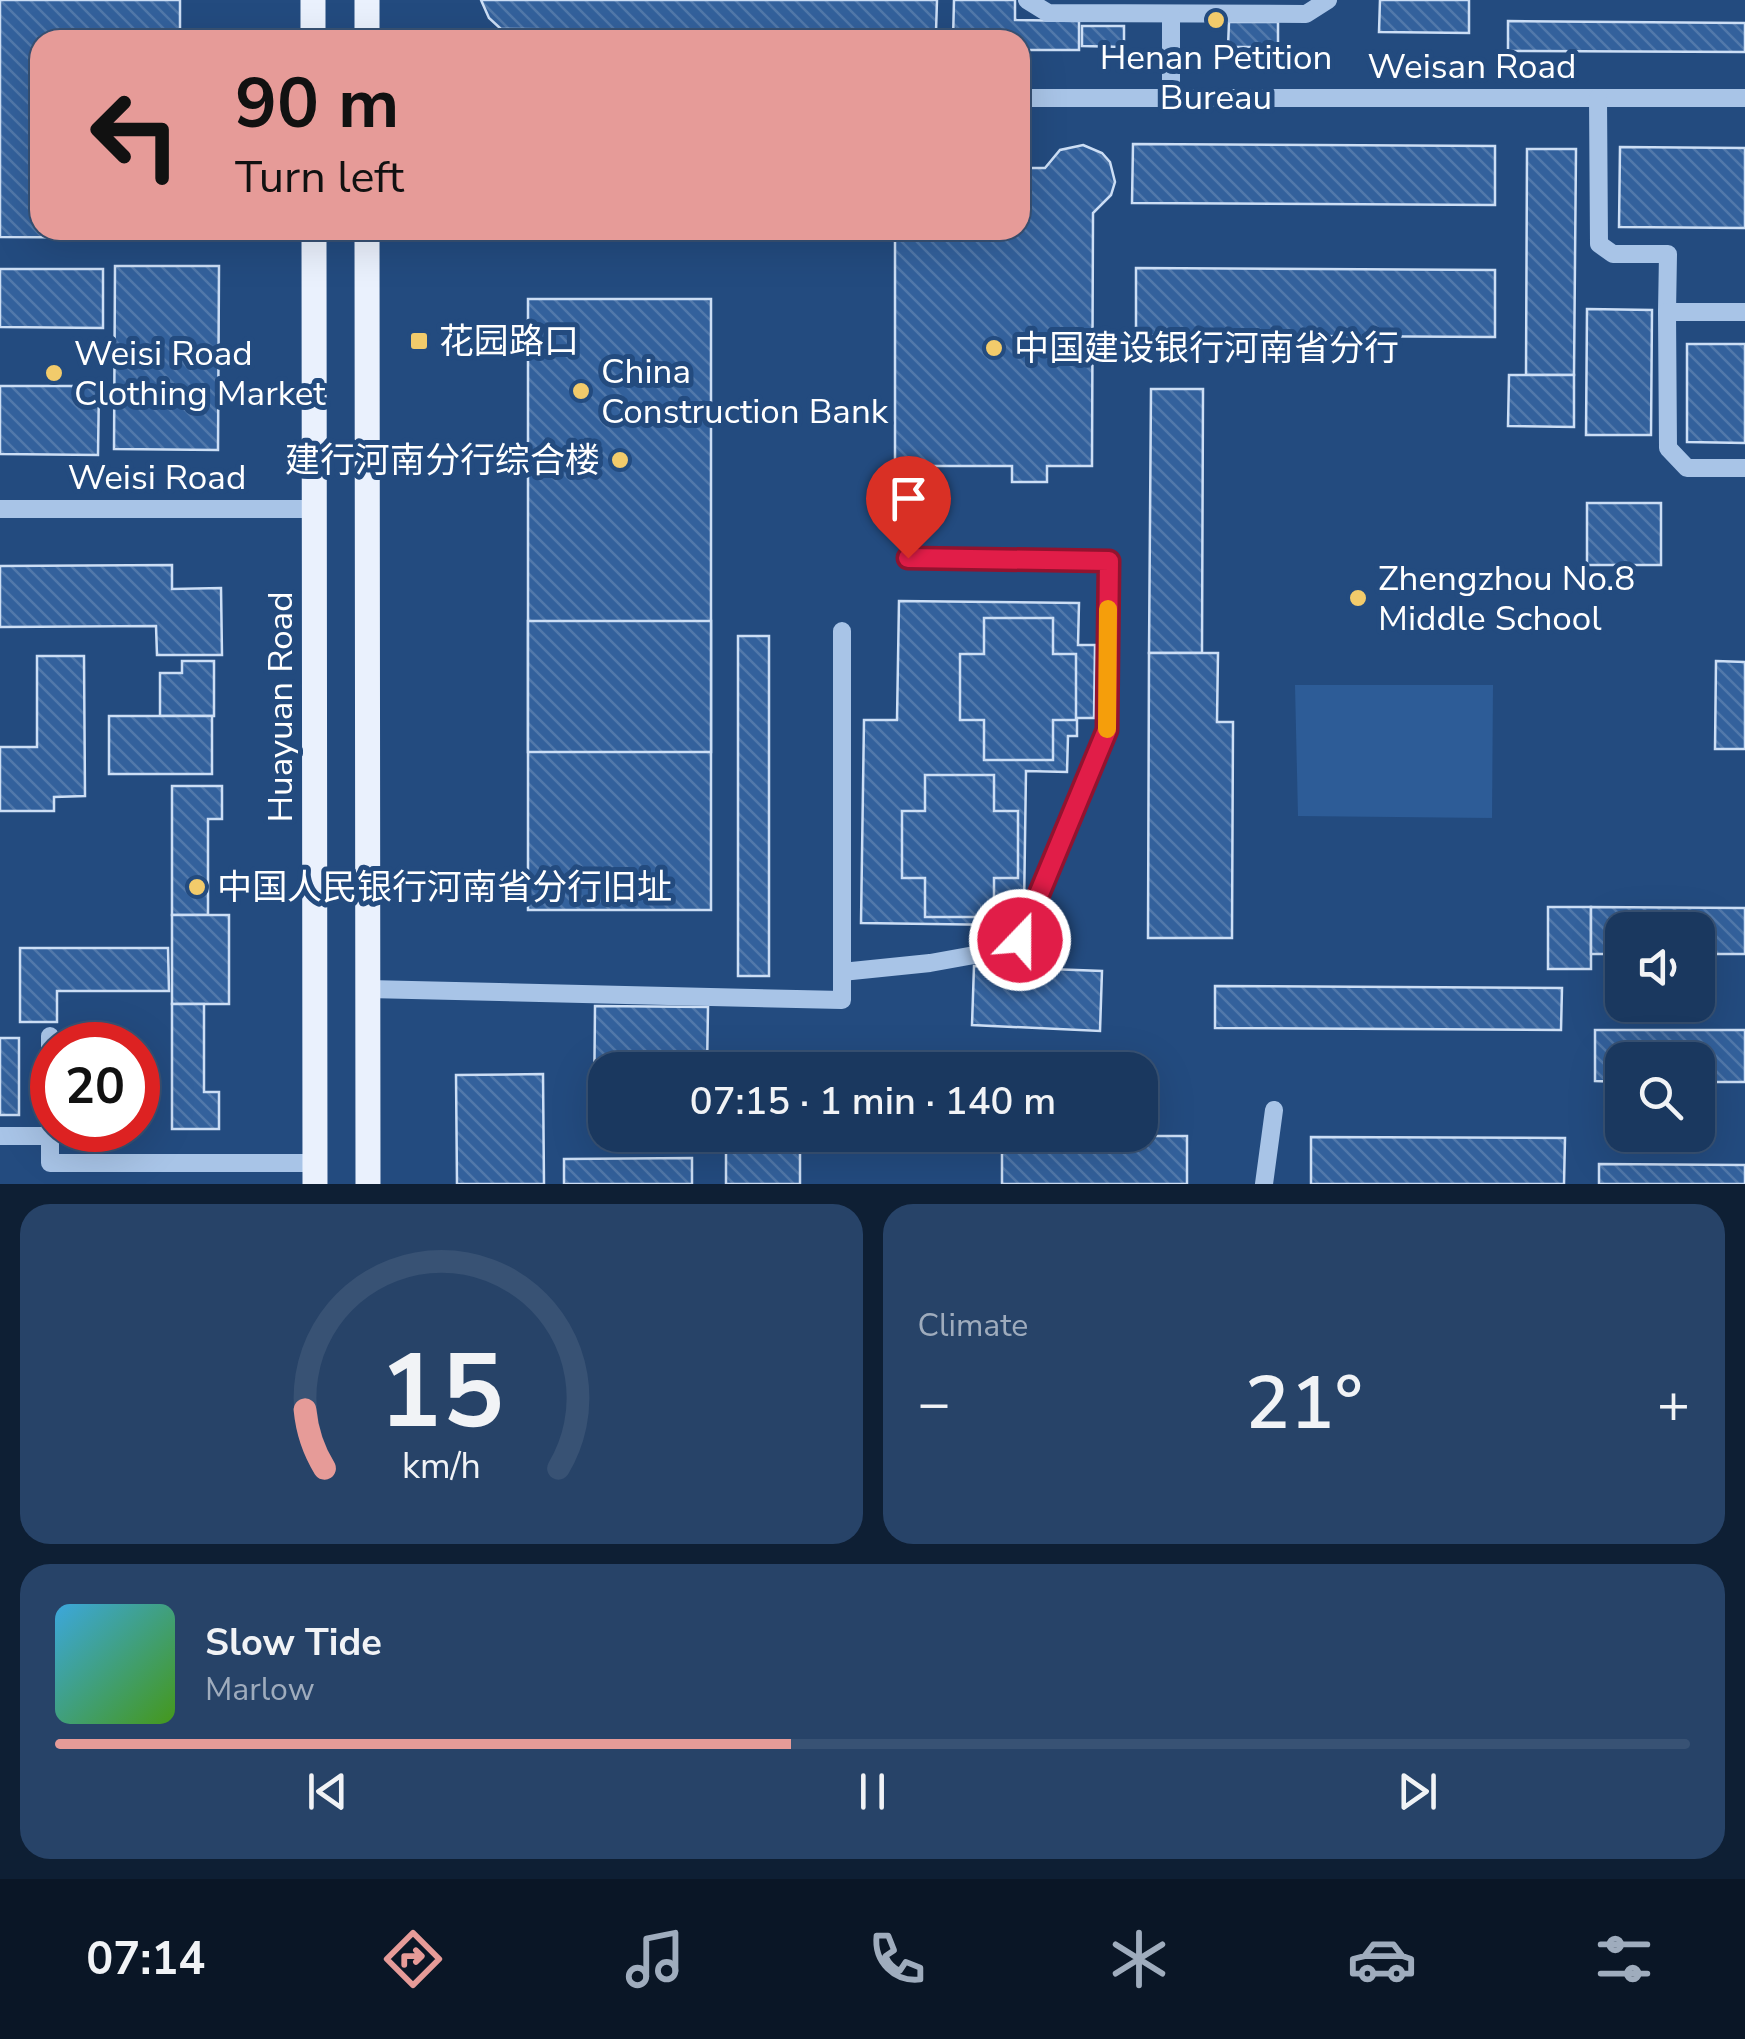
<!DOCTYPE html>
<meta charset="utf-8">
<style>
body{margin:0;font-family:"Nunito Sans","Noto Sans SC",sans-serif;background:#274368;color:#f1f3f6;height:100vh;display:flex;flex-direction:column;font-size:38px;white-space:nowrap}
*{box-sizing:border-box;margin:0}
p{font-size:32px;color:#9facbd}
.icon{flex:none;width:55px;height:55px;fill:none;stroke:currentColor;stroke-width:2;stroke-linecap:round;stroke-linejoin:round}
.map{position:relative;height:1184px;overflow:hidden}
.drawer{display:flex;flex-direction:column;gap:20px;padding:20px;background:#0e1f34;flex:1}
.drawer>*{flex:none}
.banner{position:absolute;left:30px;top:30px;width:1000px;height:210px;border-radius:30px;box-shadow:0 10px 40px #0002,0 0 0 2px #385274;background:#e69b98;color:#111;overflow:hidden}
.fabs{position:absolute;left:1605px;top:912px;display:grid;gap:20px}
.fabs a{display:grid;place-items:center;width:110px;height:110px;border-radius:20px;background:#1a385f;box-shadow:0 10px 40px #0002,0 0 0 2px #385274;font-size:50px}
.speed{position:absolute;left:30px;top:1022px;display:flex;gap:20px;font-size:50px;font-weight:700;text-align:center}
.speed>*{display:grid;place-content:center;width:130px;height:130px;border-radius:50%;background:#1a385f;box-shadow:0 10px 40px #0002,0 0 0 2px #385274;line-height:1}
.speed .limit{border:15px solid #d22;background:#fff;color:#111}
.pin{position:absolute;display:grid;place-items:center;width:85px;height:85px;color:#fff;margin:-102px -42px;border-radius:50% 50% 50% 0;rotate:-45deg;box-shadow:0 0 10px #0007}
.pin .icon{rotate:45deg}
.me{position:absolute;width:110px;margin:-55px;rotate:22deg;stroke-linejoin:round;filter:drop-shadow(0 0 8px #0008)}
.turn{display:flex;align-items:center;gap:35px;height:210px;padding:0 40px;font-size:45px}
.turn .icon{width:130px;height:130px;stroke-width:2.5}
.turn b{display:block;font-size:70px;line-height:85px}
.big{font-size:75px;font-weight:600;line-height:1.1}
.drawer .card{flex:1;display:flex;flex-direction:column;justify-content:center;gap:15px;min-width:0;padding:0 35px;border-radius:30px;background:#274368}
.drawer .dial{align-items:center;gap:0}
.dial svg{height:260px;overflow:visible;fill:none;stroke:#385274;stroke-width:7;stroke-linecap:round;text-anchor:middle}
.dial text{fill:#f1f3f6;stroke:none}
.song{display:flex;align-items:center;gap:30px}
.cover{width:120px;height:120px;border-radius:15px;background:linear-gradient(135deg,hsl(200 70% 55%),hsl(100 70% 35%))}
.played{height:10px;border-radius:5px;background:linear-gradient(90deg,#e69b98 45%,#385274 45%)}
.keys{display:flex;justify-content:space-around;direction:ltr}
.heat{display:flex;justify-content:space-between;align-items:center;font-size:55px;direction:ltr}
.drawer .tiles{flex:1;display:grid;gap:20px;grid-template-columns:1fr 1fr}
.card:last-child{grid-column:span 2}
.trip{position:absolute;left:588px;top:1052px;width:570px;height:100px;border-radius:30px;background:#1a385f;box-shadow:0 10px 40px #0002,0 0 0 2px #385274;font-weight:600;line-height:100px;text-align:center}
.tab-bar{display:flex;height:160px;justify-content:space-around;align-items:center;background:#0a1626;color:#9facbd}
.tab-bar .icon{width:70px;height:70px}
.tab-bar .current{color:#e69b98}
.tab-bar b{font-size:45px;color:#f1f3f6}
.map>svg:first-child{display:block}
.garden{fill:#2d5c97}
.building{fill:url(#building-back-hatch);stroke:#ccdef5;stroke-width:2.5}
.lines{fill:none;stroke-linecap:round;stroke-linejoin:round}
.minor{stroke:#a8c4e7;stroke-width:18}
.major{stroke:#eaf1fd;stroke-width:25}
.route-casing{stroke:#92132f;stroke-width:25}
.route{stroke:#e11d48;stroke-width:18}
.slow{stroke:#f59e0b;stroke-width:18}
.poi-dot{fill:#f2cb6b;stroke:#234b7f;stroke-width:4}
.labels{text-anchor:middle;stroke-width:10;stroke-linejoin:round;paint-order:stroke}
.poi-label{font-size:35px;fill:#fff;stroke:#234b7f;text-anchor:start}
.street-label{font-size:35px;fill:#fff;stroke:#234b7f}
</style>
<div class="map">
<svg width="1745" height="1184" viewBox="0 0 1745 1184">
<defs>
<pattern id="building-back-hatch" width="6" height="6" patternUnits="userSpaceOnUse" patternTransform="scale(2.5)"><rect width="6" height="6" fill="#33619c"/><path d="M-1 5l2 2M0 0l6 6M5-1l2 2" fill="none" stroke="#5279ab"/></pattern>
</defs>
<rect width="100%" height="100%" fill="#234b7f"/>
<polygon class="garden" points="1295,685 1493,685 1492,818 1298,816"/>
<g class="building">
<polygon points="0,0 180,0 180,40 40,40 40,230 179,230 179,238 0,237"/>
<polygon points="481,0 937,0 936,32 501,29 489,18"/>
<polygon points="954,0 1015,0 1015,20 1079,21 1079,50 1020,50 1020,40 953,40"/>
<polygon points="1380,0 1469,0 1469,33 1379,32"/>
<polygon points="1508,21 1745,23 1745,52 1508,51"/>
<polygon points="1229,22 1278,22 1278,47 1228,47"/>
<polygon points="1082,26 1124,26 1124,47 1082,46"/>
<polygon points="1133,144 1495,146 1495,205 1132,203"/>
<polygon points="1083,145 1102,153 1110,162 1115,182 1111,195 1093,213 1092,466 1047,466 1047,482 1012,482 1012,466 895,466 895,230 1020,230 1020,168 1045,168 1060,150"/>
<polygon points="1620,147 1745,148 1745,228 1619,227"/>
<polygon points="1527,149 1576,149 1574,375 1526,375"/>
<polygon points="115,266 219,266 218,450 114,449"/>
<polygon points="1136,268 1495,270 1495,337 1136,335"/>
<polygon points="0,269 103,269 103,328 0,327"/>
<rect x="528" y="299" width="183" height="611"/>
<polygon points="1587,309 1652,310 1651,435 1586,435"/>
<polygon points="1687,344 1745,344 1745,443 1687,442"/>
<polygon points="1509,375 1574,375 1574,427 1508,426"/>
<polygon points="0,386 99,386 98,455 0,454"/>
<polygon points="1151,389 1203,389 1202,653 1149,653"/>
<rect x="1587" y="503" width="74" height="62"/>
<polygon points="172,565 172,589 221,588 222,655 157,655 156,626 0,627 0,566"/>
<polygon points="899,601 1079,603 1078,645 1095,645 1094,718 1077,718 1077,736 1068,736 1067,772 1026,771 1024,909 1002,909 1001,925 861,923 864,720 897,720"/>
<polygon points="984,618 1053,618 1053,654 1076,654 1076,720 1053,720 1053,760 984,760 984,720 960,720 960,654 984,654"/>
<rect x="528" y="621" width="183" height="131"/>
<rect x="738" y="636" width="31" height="340"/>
<polygon points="1149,653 1218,653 1217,722 1233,722 1232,938 1148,938"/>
<polygon points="37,656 84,656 85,796 54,797 54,811 0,811 0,747 37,747"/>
<polygon points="182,661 214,661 214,716 160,716 160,673 182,673"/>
<polygon points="1716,661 1745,662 1745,749 1715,749"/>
<rect x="109" y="716" width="103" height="58"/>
<polygon points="925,775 994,775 994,811 1018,811 1018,878 994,878 994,917 925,917 925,878 902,878 902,811 925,811"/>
<polygon points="172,786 222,786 222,819 208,819 208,915 172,915"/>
<rect x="1548" y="907" width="43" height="62"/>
<polygon points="1591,907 1745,908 1745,954 1698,954 1698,930 1622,930 1622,954 1591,954"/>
<rect x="172" y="915" width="57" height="89"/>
<polygon points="20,948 168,948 169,991 57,991 57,1022 20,1022"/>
<polygon points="974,966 1102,971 1100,1031 972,1025"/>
<polygon points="1215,986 1562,988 1561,1030 1215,1028"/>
<polygon points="172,1004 204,1004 204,1092 219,1092 219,1129 172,1129"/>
<polygon points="595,1006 708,1007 707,1070 605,1070 605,1111 594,1110"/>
<polygon points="1595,1030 1745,1030 1745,1082 1698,1082 1698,1060 1622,1060 1622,1082 1595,1081"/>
<rect x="0" y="1038" width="19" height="77"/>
<polygon points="991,1057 992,1070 833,1070 832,1059"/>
<polygon points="543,1074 544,1184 457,1184 456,1075"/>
<rect x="726" y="1135" width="74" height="49"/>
<rect x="1002" y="1136" width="185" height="48"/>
<polygon points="1311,1137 1565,1138 1564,1184 1311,1184"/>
<polygon points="692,1158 692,1184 564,1184 564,1159"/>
<polygon points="1599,1164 1745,1165 1745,1184 1599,1184"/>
</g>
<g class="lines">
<g class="minor">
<polyline points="1027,0 1048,13 1306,14 1328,0"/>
<polyline points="1020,98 1745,98"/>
<polyline points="1171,98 1171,14"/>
<polyline points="1598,98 1599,244 1613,254 1668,254 1667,312"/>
<polyline points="1745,312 1667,312 1668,448 1687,468 1745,468"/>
<polyline points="0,509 315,509"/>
<polyline points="842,972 930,963 1013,948 1020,940 1107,730 1109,561 907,558"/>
<polyline points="368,989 842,1000 842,631"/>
<polyline points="50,1036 50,1163 315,1163"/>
<polyline points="0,1136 50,1136"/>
<polyline points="1264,1184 1274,1110"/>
</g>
<g class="major">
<polyline points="313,0 313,40"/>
<polyline points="367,0 367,40"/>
<polyline points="314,230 315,1184"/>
<polyline points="367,230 368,1184"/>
</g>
</g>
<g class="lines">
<g class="route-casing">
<polyline id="route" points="908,558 1109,561 1107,730 1020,940"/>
</g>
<use href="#route" class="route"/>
<polyline class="slow" points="1107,729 1108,609"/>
</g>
<g class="poi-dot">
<circle cx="1216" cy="20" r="10"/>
<rect x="409" y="331" width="20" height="20" rx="5"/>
<circle cx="994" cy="348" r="10"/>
<circle cx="54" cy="373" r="10"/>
<circle cx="581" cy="391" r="10"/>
<circle cx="620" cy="460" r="10"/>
<circle cx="1358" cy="598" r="10"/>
<circle cx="197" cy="887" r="10"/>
</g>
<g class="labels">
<g class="poi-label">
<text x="1216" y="69" text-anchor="middle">Henan Petition<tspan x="1216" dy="40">Bureau</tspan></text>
<text x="439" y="353">花园路口</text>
<text x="1014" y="360">中国建设银行河南省分行</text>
<text x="74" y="365">Weisi Road<tspan x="74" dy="40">Clothing Market</tspan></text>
<text x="601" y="383">China<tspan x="601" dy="40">Construction Bank</tspan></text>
<text x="600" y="472" text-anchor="end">建行河南分行综合楼</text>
<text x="1378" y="590">Zhengzhou No.8<tspan x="1378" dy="40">Middle School</tspan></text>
<text x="217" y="899">中国人民银行河南省分行旧址</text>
</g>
<g class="street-label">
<text x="1472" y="78">Weisan Road</text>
<text x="157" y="489">Weisi Road</text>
<text transform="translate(280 707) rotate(-90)" y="12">Huayuan Road</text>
</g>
</g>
</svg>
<div class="fabs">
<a><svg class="icon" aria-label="sound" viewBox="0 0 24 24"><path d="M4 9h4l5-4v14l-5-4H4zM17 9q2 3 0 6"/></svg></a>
<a><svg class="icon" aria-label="search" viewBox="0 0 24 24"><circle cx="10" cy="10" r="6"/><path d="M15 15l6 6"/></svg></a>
</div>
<div class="speed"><div class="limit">20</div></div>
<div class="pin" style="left:908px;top:558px;background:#d93025"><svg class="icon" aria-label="arrive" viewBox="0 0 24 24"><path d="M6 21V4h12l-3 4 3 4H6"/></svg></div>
<svg class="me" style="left:1020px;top:940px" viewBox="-20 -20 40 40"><circle r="17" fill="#e11d48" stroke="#fff" stroke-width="3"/><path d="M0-11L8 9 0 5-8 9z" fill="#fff"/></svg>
<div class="trip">07:15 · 1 min · 140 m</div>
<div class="banner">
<div class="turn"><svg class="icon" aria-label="left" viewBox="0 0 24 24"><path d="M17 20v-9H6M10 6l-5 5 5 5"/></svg><div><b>90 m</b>Turn left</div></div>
</div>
</div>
<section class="drawer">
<div class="tiles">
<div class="card dial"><svg viewBox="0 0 100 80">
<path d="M14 69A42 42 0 1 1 86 69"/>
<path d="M14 69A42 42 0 0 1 8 51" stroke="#e69b98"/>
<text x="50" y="56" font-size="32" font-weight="700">15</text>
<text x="50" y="72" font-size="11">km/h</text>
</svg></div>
<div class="card"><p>Climate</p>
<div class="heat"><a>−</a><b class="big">21°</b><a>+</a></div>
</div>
<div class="card">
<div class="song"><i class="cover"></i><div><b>Slow Tide</b><p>Marlow</p></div></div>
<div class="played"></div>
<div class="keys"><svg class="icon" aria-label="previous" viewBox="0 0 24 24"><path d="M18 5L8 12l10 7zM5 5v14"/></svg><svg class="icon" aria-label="pause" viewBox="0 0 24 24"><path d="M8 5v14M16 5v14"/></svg><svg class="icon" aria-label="next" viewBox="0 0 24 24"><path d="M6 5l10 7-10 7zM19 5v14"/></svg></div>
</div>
</div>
</section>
<nav class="tab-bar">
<b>07:14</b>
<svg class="icon current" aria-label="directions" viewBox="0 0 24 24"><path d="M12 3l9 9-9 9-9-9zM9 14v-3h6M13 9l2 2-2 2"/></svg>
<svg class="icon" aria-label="music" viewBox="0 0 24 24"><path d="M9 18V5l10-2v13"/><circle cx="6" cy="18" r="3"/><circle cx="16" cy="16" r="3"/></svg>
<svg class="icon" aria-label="phone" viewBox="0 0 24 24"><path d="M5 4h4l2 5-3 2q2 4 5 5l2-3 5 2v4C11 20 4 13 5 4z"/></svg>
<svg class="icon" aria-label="climate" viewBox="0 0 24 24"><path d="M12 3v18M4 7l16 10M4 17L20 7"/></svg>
<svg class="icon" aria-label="car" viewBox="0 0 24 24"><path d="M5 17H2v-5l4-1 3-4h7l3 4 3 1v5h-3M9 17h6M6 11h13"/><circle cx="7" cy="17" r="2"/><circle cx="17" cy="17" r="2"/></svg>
<svg class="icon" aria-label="filters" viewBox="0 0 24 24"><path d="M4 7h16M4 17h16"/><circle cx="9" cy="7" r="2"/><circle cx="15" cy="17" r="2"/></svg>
</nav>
